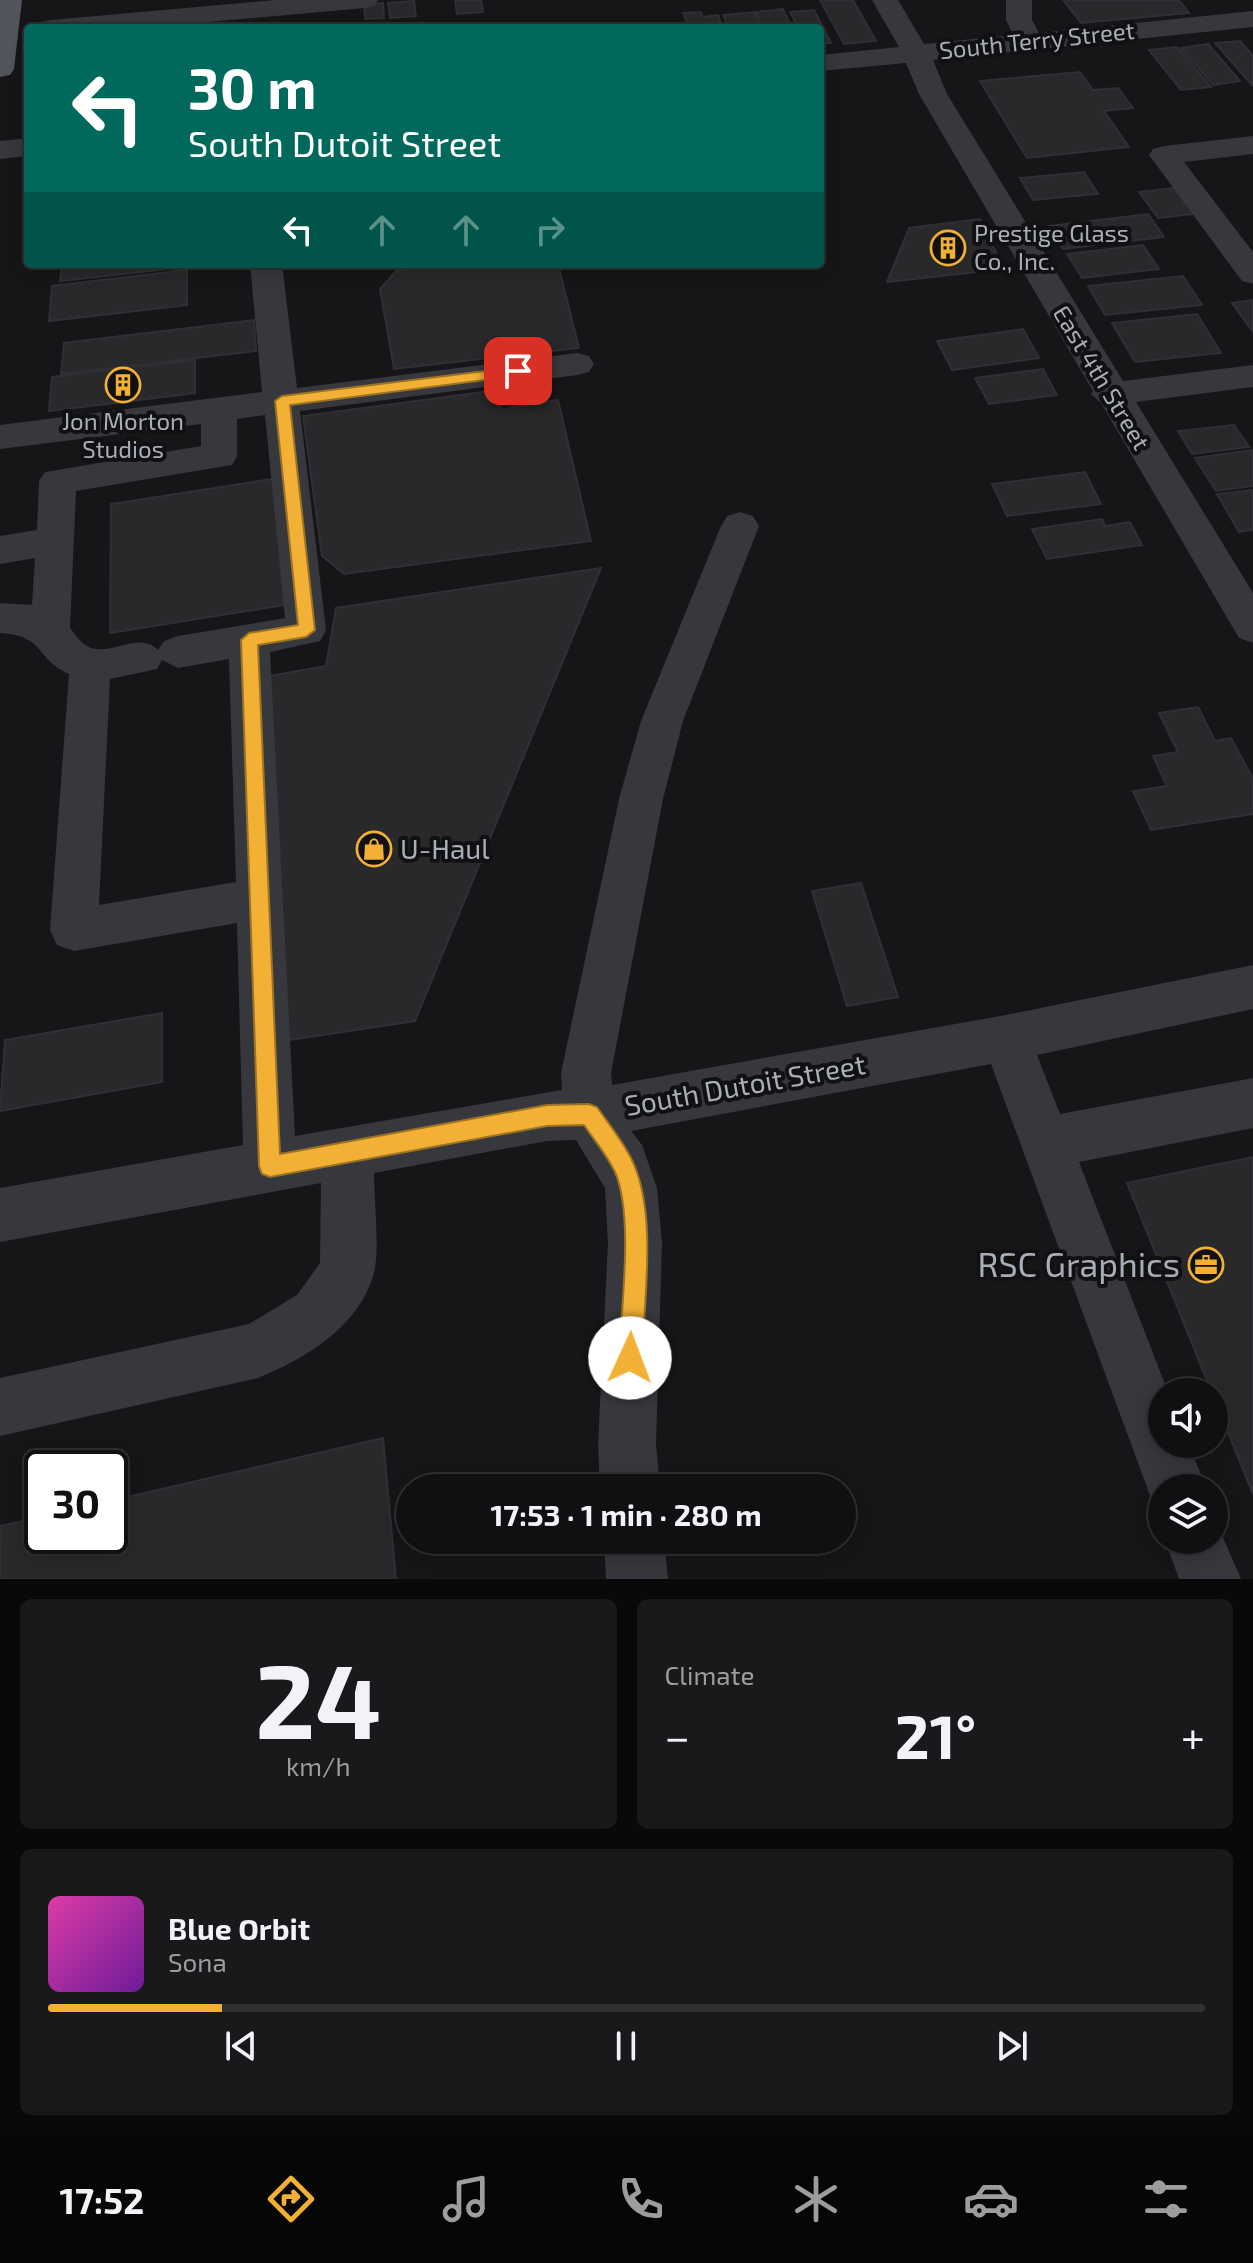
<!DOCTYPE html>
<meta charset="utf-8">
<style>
body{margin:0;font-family:"Exo 2",sans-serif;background:#19191b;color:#f1f3f6;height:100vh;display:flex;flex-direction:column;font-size:30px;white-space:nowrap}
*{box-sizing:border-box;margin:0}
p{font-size:26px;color:#9c9d9f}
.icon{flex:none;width:44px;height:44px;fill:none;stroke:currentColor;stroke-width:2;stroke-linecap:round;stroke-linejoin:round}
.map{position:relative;height:1579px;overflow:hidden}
.sheet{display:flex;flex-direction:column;gap:20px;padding:20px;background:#09090a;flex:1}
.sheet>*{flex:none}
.guide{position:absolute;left:24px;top:24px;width:800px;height:244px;border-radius:8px;box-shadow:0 4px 20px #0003,0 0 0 2px #303032;background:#00695c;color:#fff;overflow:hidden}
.buttons{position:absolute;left:1148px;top:1378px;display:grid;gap:16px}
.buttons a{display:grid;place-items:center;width:80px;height:80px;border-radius:50%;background:#101012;box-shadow:0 4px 20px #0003,0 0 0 2px #303032;font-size:40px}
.speed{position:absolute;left:24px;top:1450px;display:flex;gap:16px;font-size:40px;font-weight:700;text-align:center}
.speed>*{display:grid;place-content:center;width:104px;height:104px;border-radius:50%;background:#101012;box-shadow:0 4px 20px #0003,0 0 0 2px #303032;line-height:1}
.speed .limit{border:4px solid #111;border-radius:12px;background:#fff;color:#111}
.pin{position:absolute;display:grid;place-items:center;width:68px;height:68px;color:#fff;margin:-34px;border-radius:16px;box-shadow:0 4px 12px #0006}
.me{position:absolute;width:88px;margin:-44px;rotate:2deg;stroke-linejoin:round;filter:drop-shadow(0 0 6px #0008)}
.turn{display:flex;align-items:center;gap:28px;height:168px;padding:0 32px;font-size:36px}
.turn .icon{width:104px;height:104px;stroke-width:2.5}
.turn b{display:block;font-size:56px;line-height:68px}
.lanes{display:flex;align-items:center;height:76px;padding:0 32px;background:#0003;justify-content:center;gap:40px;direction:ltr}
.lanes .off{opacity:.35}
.big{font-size:60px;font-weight:700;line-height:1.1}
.sheet .card{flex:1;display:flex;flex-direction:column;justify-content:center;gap:12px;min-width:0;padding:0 28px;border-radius:12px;background:#19191b}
.sheet .dial{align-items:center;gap:0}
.dial b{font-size:104px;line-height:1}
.song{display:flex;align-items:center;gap:24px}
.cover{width:96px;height:96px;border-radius:12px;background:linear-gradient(135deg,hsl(320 70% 55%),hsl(280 70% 35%))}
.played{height:8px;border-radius:4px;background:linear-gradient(90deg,#f2b134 15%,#303032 15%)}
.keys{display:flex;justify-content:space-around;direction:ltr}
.heat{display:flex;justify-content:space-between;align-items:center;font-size:44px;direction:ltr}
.sheet .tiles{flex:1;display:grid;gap:20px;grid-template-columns:1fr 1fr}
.card:last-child{grid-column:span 2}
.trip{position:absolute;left:396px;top:1474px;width:460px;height:80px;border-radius:40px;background:#101012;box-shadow:0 4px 20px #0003,0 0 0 2px #303032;font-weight:700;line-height:80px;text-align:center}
.dock{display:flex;height:128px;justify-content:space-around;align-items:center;background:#060607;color:#9c9d9f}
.dock .icon{width:56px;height:56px}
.dock .current{color:#f2b134}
.dock b{font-size:36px;color:#f1f3f6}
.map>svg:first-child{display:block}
.building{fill:#29292c;stroke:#303034;stroke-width:2}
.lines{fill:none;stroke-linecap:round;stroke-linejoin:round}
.minor{fill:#37383d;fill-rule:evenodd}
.major{fill:#53555c;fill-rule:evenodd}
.route{fill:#f2b134;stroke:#9d7322;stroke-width:2}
.labels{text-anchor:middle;stroke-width:8;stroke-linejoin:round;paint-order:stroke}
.far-street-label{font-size:24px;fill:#a8adb8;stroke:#111113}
.far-poi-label{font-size:24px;fill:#a8adb8;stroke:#111113;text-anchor:start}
.poi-label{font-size:28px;fill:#a8adb8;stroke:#111113;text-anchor:start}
.street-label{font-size:28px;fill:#a8adb8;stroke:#111113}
.near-poi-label{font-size:34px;fill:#a8adb8;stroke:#111113;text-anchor:end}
</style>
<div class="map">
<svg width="1253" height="1579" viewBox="0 0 1253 1579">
<rect width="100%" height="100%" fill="#161618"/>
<g class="building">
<polygon points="455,0 481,0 483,12 457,14"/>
<polygon points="820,0 853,0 876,41 844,44"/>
<polygon points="1063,0 1179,0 1189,13 1081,23"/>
<polygon points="414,1 416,16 390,18 388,3"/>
<polygon points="383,3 384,18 365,19 364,5"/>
<polygon points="783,9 792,28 764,28 756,12"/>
<polygon points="814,10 831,43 820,44 820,28 798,28 790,12"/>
<polygon points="701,12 703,17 718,15 723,28 689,28 683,13"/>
<polygon points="754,12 761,28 729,28 723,15"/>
<polygon points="1240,41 1253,56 1253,86 1215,43"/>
<polygon points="1208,44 1240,81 1213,85 1181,48"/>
<polygon points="1177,47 1211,87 1181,90 1149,50"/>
<polygon points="1080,72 1093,90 1118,88 1133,108 1104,111 1129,147 1027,158 980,81"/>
<polygon points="1084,172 1098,194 1033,200 1020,178"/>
<polygon points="1174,188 1194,214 1158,218 1139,192"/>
<polygon points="1148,214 1164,237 1063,249 1049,226"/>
<polygon points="980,219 1004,269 887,282 909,228"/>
<polygon points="1143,245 1159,269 1082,278 1067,254"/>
<polygon points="62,264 167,264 167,269 60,281"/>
<polygon points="457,264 558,264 579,348 394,369 380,289 396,271"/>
<polygon points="187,270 187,305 49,321 52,286"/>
<polygon points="1183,276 1202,305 1105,315 1088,286"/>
<polygon points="1253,300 1253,332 1232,303"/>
<polygon points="1197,314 1221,353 1135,362 1112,323"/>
<polygon points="254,320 256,351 61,374 64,343"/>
<polygon points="1023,329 1039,358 952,370 937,341"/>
<polygon points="195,360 195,393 49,411 52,377"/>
<polygon points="1043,369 1057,395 989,404 975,378"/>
<polygon points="497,390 502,409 558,400 591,541 344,574 322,556 303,416"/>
<polygon points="1234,425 1249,447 1192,454 1178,431"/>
<polygon points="1253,450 1253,486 1216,491 1195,458"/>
<polygon points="1085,472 1101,504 1007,516 992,484"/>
<polygon points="279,478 291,604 110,633 111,504"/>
<polygon points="1253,490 1253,530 1239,532 1217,494"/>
<polygon points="1102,519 1105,526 1130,522 1142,545 1047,559 1032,529"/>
<polygon points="601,568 415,1021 269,1043 258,678 326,666 336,608"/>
<polygon points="1198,707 1215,741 1231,738 1253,779 1253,814 1151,830 1133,791 1167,786 1153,756 1178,752 1159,713"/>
<polygon points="861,883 898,997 847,1006 812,891"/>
<polygon points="162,1013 162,1082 0,1111 5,1040"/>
<polygon points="1253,1157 1253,1494 1127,1183"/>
<polygon points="383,1438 396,1579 0,1579 0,1526 42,1517 42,1536 110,1536 110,1501"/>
</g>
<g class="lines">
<g class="minor">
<polygon points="276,0 378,0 374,6 365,8 141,28 38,28 41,22 51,20"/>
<polygon points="872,0 898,0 924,44 1013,35 1006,20 1006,0 1032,0 1032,20 1039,33 1253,11 1253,27 933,60 947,94 1123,381 1253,365 1253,387 1136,402 1253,593 1253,643 1239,638 1101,403 1091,394 1093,391 919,94 906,63 820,71 820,55 899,47"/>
<polygon points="1253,136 1253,154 1184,162 1253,252 1253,284 1242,281 1149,155 1153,149 1164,146"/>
<polygon points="28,138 28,156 0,159 0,141"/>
<path d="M250 264H282L297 388 577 353 589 356 594 364 589 372 577 375 300 411 326 630 320 641 270 652 295 1136 562 1090 561 1073 619 799 641 721 721 526 727 516 740 512 753 516 759 526 683 721 663 799 611 1073 612 1085 1006 1015 1253 965V1009L1037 1055 1060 1114 1253 1078V1128L1079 1162 1168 1392H1162V1444H1189L1206 1488H1162V1512L1155 1509 991 1064 631 1131 642 1145 657 1188 662 1243 656 1445 660 1488H600L598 1445 608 1243 605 1188 576 1140 547 1141 374 1173C374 1201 380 1247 374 1273 359 1327 306 1358 258 1378L0 1436V1378L249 1324 297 1295 320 1263 321 1183 0 1242V1188L243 1145 237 923 74 951 57 945 50 930 69 674C35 659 46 636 0 633V603L32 605 35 558 0 564V536L37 530 39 481 45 472 201 446V424L0 449V425L262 392ZM265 415 285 618 178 636 164 641 158 650C139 630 111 657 89 647 81 644 76 635 70 628L76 491 232 465 237 456V419ZM229 659 236 882 99 905 110 679 157 669 162 660 178 668Z"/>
<polygon points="1214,1517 1241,1579 1179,1579 1165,1540 1214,1540"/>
<polygon points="604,1540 664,1540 668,1579 606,1579"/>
</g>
<polygon class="major" points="0,0 22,0 14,69 10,75 0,77"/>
</g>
<path class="route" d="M518 367 523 368V375L290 405 315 630 306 637 258 645 280 1154 547 1105 589 1104 597 1107C608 1123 622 1140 631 1158 658 1211 644 1300 642 1358L639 1367 630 1370 622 1367 619 1358C621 1309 634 1216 615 1172 607 1155 594 1140 584 1125L547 1126 270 1177 262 1174 259 1166 241 640 249 633 298 625 275 401 282 396Z"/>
<defs>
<g id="building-ring" transform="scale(1.8)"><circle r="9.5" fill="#111113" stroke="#f2b134" stroke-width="1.5"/><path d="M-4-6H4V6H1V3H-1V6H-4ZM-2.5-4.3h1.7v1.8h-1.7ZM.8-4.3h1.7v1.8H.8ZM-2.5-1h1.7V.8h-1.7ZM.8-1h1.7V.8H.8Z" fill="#f2b134"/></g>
<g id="shop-ring" transform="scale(1.8)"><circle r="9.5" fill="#111113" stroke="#f2b134" stroke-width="1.5"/><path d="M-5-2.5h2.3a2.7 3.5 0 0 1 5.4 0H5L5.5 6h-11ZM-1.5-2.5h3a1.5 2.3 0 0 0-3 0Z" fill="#f2b134"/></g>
<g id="office-ring" transform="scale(1.8)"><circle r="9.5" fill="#111113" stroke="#f2b134" stroke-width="1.5"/><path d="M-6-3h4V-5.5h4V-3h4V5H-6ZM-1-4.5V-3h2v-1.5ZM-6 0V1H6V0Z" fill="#f2b134"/></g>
</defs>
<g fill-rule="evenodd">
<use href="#building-ring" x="948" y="248"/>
<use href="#building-ring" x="123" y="385"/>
<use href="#shop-ring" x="374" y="849"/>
<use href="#office-ring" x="1206" y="1265"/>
</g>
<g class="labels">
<g class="far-street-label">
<text transform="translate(1037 41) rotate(-6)" y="8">South Terry Street</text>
<text transform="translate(1101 378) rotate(59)" y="8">East 4th Street</text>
</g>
<g class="far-poi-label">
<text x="974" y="242">Prestige Glass<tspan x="974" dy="28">Co., Inc.</tspan></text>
<text x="123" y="430" text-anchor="middle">Jon Morton<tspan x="123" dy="28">Studios</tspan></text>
</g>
<g class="poi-label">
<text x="400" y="859">U-Haul</text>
</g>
<g class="street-label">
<text transform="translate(745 1085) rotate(-10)" y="10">South Dutoit Street</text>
</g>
<g class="near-poi-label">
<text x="1180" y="1277">RSC Graphics</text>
</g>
</g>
</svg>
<div class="buttons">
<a><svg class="icon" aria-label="sound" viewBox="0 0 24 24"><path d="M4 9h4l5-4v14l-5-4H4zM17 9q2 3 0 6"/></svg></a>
<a><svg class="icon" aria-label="layers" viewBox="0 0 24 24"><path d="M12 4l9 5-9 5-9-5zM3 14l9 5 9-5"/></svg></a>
</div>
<div class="speed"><div class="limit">30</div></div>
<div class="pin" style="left:518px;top:371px;background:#d93025"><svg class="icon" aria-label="arrive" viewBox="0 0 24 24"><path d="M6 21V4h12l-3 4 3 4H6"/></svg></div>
<svg class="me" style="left:630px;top:1358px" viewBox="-20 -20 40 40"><circle r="19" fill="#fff"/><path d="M0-13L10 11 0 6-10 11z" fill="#f2b134"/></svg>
<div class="trip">17:53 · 1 min · 280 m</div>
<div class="guide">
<div class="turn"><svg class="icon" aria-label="left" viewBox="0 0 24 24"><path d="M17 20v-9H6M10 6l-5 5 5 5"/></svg><div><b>30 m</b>South Dutoit Street</div></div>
<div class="lanes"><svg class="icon" aria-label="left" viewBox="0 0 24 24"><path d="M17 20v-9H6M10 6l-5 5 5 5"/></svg><svg class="icon off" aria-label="ahead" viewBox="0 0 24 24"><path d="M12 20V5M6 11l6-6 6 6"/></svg><svg class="icon off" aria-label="ahead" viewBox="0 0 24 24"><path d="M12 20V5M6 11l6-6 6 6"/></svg><svg class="icon off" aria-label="right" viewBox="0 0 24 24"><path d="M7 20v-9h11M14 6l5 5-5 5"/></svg></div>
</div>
</div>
<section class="sheet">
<div class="tiles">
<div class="card dial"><b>24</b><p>km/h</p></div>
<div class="card"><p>Climate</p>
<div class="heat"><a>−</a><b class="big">21°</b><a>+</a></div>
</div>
<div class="card">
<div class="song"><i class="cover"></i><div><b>Blue Orbit</b><p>Sona</p></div></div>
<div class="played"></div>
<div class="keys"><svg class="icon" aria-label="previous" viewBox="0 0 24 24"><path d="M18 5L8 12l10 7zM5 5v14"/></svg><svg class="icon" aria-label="pause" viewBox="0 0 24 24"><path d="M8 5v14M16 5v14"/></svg><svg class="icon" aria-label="next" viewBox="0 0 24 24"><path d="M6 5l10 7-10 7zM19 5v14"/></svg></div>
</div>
</div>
</section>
<nav class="dock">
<b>17:52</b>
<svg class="icon current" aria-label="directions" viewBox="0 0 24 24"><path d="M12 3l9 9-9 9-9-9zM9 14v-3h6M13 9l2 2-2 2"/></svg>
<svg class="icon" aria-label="music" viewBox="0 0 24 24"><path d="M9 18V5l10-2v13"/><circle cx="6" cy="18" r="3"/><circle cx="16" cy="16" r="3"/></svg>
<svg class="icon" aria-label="phone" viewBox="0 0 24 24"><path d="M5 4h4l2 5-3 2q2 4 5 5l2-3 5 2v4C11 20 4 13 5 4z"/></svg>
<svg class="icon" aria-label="climate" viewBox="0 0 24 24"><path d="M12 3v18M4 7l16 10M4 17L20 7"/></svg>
<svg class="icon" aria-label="car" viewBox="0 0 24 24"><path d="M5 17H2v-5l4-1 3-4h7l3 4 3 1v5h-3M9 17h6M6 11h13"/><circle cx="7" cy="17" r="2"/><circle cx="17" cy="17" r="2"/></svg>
<svg class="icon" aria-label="filters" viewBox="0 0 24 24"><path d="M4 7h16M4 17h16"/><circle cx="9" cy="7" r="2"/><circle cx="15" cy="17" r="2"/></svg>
</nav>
